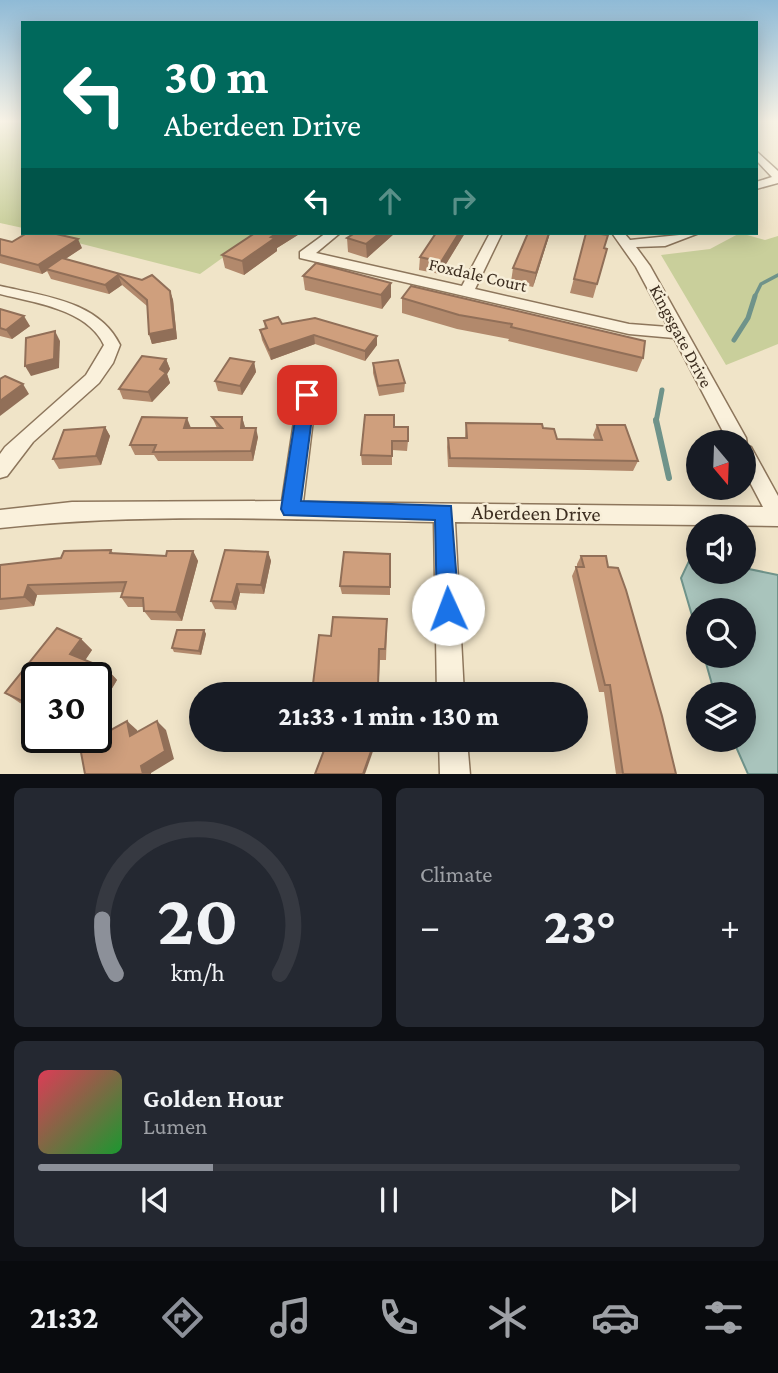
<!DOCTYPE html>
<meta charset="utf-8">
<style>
body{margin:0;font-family:"Crimson Pro",serif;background:#242831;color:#f1f3f6;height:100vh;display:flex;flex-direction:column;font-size:26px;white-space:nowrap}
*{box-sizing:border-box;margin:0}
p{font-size:23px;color:#9ea1a6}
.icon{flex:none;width:38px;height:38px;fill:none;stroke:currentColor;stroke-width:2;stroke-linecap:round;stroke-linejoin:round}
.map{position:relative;height:774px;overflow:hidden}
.panel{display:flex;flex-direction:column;gap:14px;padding:14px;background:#0d0f14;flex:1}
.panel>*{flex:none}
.hud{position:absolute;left:21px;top:21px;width:737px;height:214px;border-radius:0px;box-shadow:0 4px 18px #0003;background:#00695c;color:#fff;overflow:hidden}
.needle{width:46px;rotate:161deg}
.controls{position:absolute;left:686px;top:430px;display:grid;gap:14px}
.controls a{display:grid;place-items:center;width:70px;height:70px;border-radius:50%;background:#171b24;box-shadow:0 4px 18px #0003;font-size:35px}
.speed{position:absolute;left:21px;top:662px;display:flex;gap:14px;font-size:35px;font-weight:700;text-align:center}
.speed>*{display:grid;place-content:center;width:91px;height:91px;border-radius:50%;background:#171b24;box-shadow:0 4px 18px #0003;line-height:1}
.speed .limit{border:4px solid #111;border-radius:10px;background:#fff;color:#111}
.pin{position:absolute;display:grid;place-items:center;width:60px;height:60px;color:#fff;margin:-30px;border-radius:14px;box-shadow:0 4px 10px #0006}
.me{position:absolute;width:77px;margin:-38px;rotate:358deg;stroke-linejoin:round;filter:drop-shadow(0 0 5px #0008)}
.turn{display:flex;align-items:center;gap:24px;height:147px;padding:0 28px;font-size:32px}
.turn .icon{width:91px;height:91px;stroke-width:2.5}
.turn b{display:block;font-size:49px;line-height:60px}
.lanes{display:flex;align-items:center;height:66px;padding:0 28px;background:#0003;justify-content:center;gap:35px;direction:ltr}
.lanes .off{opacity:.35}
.big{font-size:52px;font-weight:800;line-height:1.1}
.panel .widget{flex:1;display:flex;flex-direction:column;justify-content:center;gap:10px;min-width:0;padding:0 24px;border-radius:10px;background:#242831}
.panel .dial{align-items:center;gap:0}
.dial svg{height:182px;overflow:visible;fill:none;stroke:#363941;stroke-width:7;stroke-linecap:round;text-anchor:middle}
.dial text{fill:#f1f3f6;stroke:none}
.song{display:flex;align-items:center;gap:21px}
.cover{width:84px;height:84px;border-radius:10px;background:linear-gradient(135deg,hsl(350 70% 55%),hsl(130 70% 35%))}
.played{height:7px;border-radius:4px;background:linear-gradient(90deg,#8c9099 25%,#363941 25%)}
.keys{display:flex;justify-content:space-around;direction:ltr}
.heat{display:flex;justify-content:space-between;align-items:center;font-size:38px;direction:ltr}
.panel .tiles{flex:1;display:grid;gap:14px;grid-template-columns:1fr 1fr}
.widget:last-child{grid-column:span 2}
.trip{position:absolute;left:189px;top:682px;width:399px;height:70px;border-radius:35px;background:#171b24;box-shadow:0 4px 18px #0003;font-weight:800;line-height:70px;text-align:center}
.tabs{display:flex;height:112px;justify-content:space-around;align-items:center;background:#090b0e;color:#9ea1a6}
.tabs .icon{width:49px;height:49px}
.tabs .active{color:#8c9099}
.tabs b{font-size:32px;color:#f1f3f6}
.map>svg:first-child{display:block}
.green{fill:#c9cf9b}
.water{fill:#a9c4bc;stroke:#6f938a;stroke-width:2}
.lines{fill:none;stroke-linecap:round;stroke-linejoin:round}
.stream-far2{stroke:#6f938a;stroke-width:3.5}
.stream-far1{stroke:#6f938a;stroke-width:5}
.stream{stroke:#6f938a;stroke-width:6}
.minor-casing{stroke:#8d765c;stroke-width:3}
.minor{fill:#faf1dc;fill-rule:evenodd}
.wall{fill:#b2896c}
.shaded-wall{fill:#916f58}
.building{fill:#cf9f7d;stroke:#916f58;stroke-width:2}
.route{fill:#1a73e8;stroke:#114b97;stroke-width:2}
.labels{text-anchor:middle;stroke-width:5;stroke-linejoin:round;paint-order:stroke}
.street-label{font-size:18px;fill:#3d2e20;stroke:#f7eed8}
.near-street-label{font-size:21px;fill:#3d2e20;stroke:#f7eed8}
</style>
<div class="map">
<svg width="778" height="775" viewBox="0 0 778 775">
<rect width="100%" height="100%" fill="#f0e4c8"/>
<g class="green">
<polygon points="0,121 23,121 23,228 0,223"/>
<polygon points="39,233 257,233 200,274"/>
<polygon points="740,233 765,240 778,236 778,344 726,365 661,255 710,249"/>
</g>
<polygon class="water" points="698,559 698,572 744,572 744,568 778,575 778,774 748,774 733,740 744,740 744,695 715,695 704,656 744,656 744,611 698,611 698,636 681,578 689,561"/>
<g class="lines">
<polyline class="stream-far2" points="754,298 761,284 778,275"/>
<g class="stream-far1">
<polyline points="734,340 748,318 755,296"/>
<polyline points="656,422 662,390"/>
</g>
<polyline class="stream" points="656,420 669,478"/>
<g class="minor-casing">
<g id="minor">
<polygon points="756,151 778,171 778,183 756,189 756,182 772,177 756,160"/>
<path d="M326 233H340L316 253 462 286 490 233H502L475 289 629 324 668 327 636 267 612 233H624L630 240 699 233 665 246 636 247 650 266 746 438 747 445 751 447 778 496V526L455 522 464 695H437L434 522C289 520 144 512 0 528V510L72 502 282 501 298 395 307 389 316 395 303 502 763 507 744 471V443H729L674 338 629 334 300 258V252Z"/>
<path d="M0 286C43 296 99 301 120 345L113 363 99 383 33 442 7 476 0 478V454L5 447 86 375 104 345C87 309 35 303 0 294Z"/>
<polygon points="439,740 467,740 470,775 440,775"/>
</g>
</g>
<use href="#minor" class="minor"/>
</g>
<g class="wall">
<polygon points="255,233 301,233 277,248 277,251 244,275 225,268 222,255"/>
<polygon points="355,233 395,233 367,258 348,252 347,238"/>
<polygon points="465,233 440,274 419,270 420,257"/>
<polygon points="528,233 550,233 533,287 511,282 513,268"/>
<polygon points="586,233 604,248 607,249 593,298 570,293"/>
<polygon points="0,239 12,242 82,248 65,259 170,291 173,300 177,339 152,344 149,334 147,306 122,285 109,294 51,279 47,271 42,274 0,263"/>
<polygon points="303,276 391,283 391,297 382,309 305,290"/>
<polygon points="411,286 643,358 637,372 508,341 509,339 457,329 402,313 402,298"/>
<polygon points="0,309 30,326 12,339 0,336"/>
<polygon points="264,321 377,336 377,345 365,361 315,344 271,360 262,340 260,330 265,329"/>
<polygon points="166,359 170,369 167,374 170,383 152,402 123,399 119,389"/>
<polygon points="254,362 256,372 242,395 218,391 215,381"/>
<polygon points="373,363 405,383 404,392 379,396 373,373"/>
<polygon points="212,417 242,417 245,428 258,437 253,461 158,461 154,455 135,455 130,445 191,428 217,428"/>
<polygon points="466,423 543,428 557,439 595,440 593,435 597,425 638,461 633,471 448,467 447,447 448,438 465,438"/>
<polygon points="105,427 110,436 101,465 59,469 53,459"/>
<polygon points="394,427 408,441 407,451 392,450 392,465 362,465 361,455"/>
<polygon points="111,550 113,553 166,556 193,551 198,561 182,621 151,620 144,611 144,607 128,607 121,597 123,592 37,595 34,606 0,610 0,565 61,558"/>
<polygon points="268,552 271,561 264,594 240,593 236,610 215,609 211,601"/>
<polygon points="390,554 390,595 342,594 340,586"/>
<polygon points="581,556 608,567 676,774 616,774 604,692 599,692 572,576 576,567 577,567 577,564"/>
<polygon points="57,628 81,639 92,650 85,660 107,669 117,680 96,715 96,677 37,677 37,711 20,703 5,693"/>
<polygon points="204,630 206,634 201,655 174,652 172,648"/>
<polygon points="387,630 386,660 380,660 378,695 316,694 313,684 331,636"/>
<polygon points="55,737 83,737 77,747"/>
</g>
<g class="shaded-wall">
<polygon points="277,233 301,233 277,248 277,251 244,275 242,261 271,237"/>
<polygon points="380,233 395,233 367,258 366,244"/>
<polygon points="459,233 465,233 440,274 441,262"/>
<polygon points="549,233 550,233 533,287 536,273"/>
<polygon points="78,239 82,248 49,270 46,269 47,271 42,274 38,265"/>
<polygon points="118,275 122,285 109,294 105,285"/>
<polygon points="391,283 391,297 382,309 381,295"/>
<polygon points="170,291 173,300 177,339 152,344 149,334"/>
<polygon points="24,316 30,326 12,339 6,330"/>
<polygon points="55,331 60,341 59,368 31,376 25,366"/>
<polygon points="314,335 315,344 271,360 269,350"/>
<polygon points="377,336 377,345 365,361 365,351"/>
<polygon points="166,359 170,369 167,374 170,383 152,402 148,392"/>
<polygon points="254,362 256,372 242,395 240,386"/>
<polygon points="23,384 29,394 0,416 0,401"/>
<polygon points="242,417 245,427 244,437 241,428"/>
<polygon points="187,418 191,428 184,428"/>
<polygon points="105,427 110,436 101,465 96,456"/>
<polygon points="256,428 258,437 253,461 251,451"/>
<polygon points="193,551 198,561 182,621 176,612"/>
<polygon points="268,552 271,561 264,594 261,585"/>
<polygon points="237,584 240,593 236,610 232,602"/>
<polygon points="28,585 37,595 34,606 24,597"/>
<polygon points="204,630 206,634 201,655 199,651"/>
<polygon points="81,639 92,650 82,665 70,654"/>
<polygon points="107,669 117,680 96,715 96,686"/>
<polygon points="127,721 137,730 141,744 130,736"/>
<polygon points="157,721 166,730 174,759 151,773 151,774 143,774 141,766"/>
<polygon points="64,737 83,737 77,747 64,738"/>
<polygon points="375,740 377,740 365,774 363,774"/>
</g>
<g class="building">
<polygon points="27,233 52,233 78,239 38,265 0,255 0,239 12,242"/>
<polygon points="255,233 277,233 271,237 275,238 242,261 222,255"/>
<polygon points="355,233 380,233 366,244 347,238"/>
<polygon points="436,233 459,233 441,262 420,257"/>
<polygon points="528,233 549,233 536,273 513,268"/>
<polygon points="586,233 594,233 608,235 604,248 607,249 597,284 574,279"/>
<polygon points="62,258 142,280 152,275 170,291 174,329 149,334 147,300 118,275 105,285 46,269"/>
<polygon points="316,263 391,283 381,295 303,276"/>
<polygon points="411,286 645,341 643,358 511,327 512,324 459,315 402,298"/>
<polygon points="0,309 24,316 6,330 0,328"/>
<polygon points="278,317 282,324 315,318 377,336 365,351 314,335 269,350 260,330 267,328 264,321"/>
<polygon points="55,331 54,359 25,366 26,338"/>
<polygon points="142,356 166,359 160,369 166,373 148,392 119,389"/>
<polygon points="230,358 254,362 240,386 215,381"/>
<polygon points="398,360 405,383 378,386 373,363"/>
<polygon points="5,376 23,384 0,401 0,379"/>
<polygon points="365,415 394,415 394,427 408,427 408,441 392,441 392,456 361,455"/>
<polygon points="142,417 187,418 184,428 222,428 212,417 242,417 241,428 256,428 251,451 153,452 156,445 130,445"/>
<polygon points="466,423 542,424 543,428 554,429 557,439 602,440 597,425 625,425 638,461 450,458 448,438 467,438"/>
<polygon points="105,427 96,456 53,459 64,430"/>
<polygon points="111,550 110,553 166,556 167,551 193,551 176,612 144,611 143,598 121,597 126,582 28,585 24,597 0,599 0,565 61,558 64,551"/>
<polygon points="225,550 268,552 261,585 237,584 232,602 211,601"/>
<polygon points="344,552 390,554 390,587 340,586"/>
<polygon points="581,556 606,556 608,567 618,568 626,590 662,716 676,774 623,774 610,685 605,685 576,567 584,567"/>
<polygon points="333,617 387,619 385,649 379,649 378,686 313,684 319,635 331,636"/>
<polygon points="57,628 81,639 70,654 107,669 96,686 96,677 37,677 37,708 5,693"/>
<polygon points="177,630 204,630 199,651 172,648"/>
<polygon points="127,721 130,736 157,721 165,751 141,766 143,774 85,774 80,747"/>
<polygon points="328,740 375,740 363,774 315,774"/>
</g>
<linearGradient id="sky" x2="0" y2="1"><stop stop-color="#8fbad6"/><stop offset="0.53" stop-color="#f8f3e6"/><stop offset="1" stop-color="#f8f3e6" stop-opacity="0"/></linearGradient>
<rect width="778" height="229" fill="url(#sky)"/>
<polygon class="route" points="307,389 315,395 301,501 451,506 459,609 456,616 448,620 440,616 437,609 435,520 284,515 281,509 299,395"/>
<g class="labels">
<g class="street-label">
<text transform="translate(478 275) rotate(13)" y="6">Foxdale Court</text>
<text transform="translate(681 336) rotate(62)" y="6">Kingsgate Drive</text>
</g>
<g class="near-street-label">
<text transform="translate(536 513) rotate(1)" y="7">Aberdeen Drive</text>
</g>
</g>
</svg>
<div class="controls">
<a><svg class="needle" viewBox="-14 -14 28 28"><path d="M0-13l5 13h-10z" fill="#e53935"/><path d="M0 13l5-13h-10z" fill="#9ea1a6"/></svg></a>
<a><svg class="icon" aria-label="sound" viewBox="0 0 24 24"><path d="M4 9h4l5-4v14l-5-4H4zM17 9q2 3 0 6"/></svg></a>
<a><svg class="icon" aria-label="search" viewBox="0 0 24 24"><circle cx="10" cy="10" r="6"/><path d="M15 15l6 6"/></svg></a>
<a><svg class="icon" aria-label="layers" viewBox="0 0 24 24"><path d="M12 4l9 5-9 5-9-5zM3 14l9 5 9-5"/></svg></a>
</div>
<div class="speed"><div class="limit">30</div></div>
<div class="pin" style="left:307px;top:395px;background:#d93025"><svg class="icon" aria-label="arrive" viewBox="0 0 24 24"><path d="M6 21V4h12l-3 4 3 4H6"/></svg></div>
<svg class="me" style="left:448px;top:609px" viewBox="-20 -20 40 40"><circle r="19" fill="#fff"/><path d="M0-13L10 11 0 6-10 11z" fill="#1a73e8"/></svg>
<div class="trip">21:33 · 1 min · 130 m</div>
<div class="hud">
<div class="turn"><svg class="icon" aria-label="left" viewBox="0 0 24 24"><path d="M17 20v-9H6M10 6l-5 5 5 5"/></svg><div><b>30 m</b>Aberdeen Drive</div></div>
<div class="lanes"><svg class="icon" aria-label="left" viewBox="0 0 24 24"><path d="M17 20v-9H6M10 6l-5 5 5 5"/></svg><svg class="icon off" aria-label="ahead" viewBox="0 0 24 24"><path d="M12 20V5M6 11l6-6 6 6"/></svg><svg class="icon off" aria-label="right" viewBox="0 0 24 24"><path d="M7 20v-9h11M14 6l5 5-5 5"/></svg></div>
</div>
</div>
<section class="panel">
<div class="tiles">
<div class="widget dial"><svg viewBox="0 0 100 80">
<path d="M14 69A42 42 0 1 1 86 69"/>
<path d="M14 69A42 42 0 0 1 8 45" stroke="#8c9099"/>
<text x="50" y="56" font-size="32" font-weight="700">20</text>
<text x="50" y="72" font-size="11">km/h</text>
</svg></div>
<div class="widget"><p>Climate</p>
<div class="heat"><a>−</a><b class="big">23°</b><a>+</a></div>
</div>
<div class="widget">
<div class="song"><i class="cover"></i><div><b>Golden Hour</b><p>Lumen</p></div></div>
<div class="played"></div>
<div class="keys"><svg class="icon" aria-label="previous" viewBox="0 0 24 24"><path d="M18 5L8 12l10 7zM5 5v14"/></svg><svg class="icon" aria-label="pause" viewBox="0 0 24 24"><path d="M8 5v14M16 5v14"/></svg><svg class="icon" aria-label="next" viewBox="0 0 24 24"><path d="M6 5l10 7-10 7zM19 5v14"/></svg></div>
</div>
</div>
</section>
<nav class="tabs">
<b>21:32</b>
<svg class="icon active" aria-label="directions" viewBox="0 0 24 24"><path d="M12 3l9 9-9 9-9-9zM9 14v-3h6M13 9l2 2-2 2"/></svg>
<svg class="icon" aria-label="music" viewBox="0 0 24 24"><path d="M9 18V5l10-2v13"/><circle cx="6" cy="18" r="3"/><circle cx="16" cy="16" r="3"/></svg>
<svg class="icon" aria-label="phone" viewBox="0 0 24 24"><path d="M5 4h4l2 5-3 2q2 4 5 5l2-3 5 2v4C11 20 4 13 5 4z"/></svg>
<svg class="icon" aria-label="climate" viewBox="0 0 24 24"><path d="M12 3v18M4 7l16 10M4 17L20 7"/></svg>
<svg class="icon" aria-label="car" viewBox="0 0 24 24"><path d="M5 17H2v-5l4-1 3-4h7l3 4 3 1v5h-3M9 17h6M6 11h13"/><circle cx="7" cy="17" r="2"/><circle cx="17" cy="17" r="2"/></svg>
<svg class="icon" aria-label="filters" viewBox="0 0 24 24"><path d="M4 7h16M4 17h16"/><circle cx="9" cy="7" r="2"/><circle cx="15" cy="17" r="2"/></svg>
</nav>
